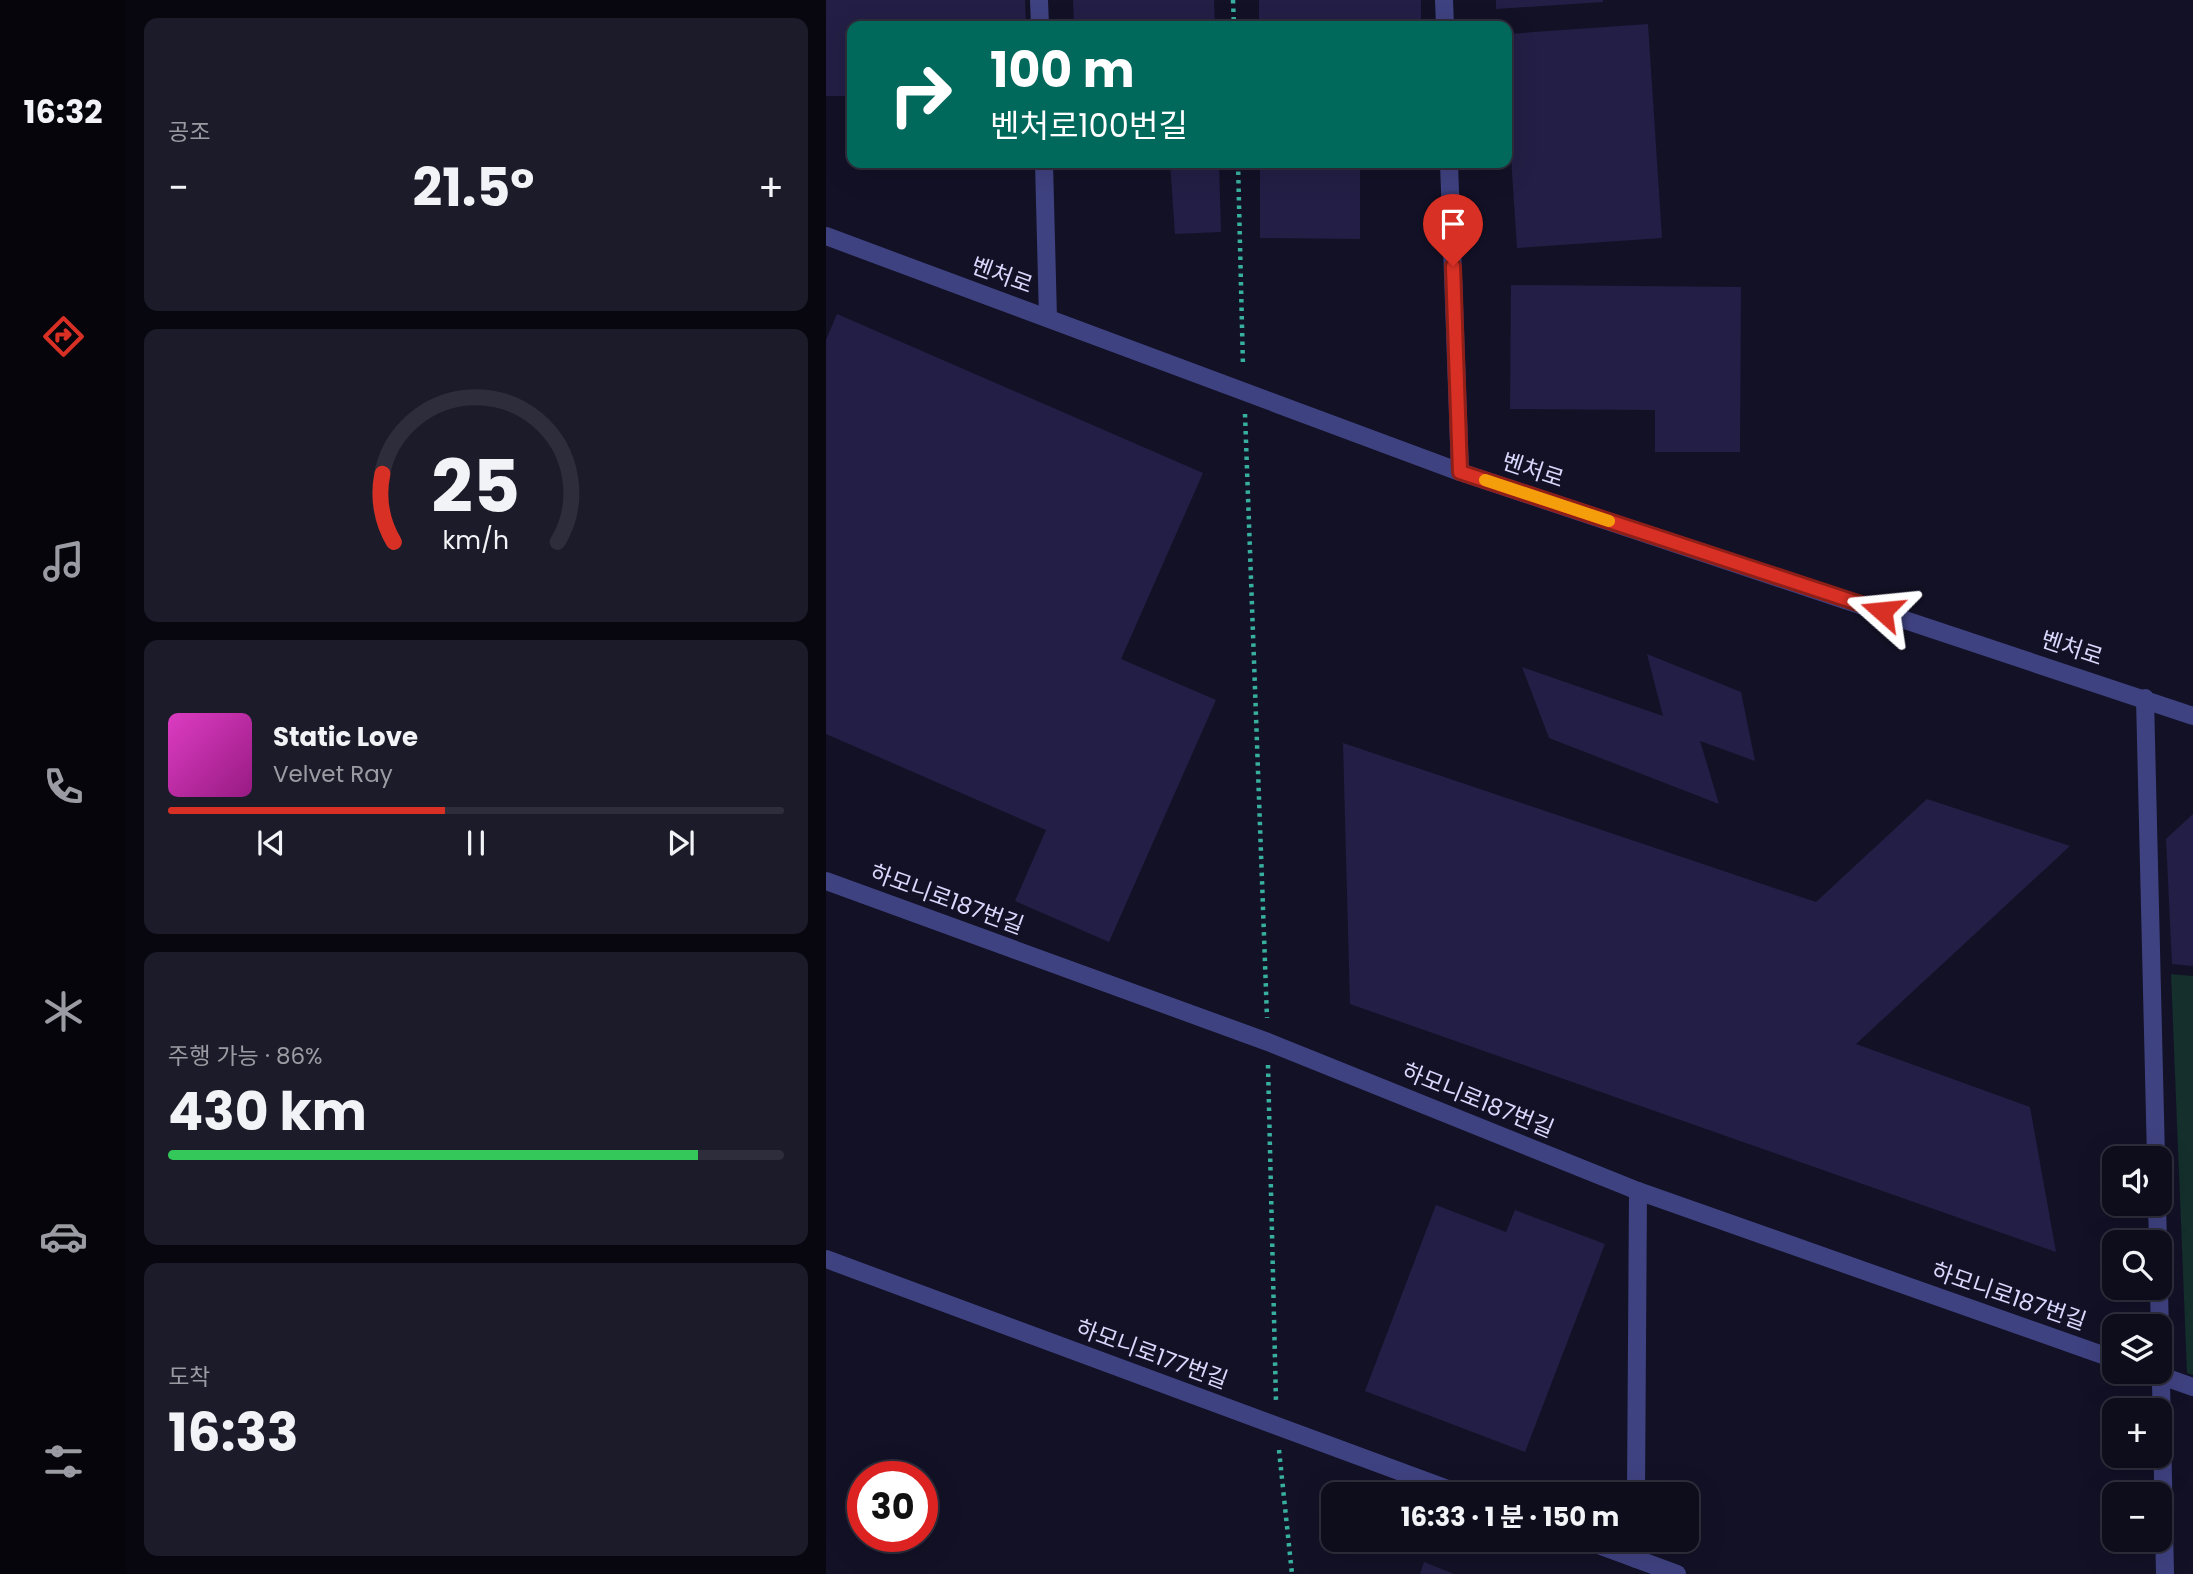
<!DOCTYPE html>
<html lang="ko">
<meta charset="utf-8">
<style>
body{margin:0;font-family:Poppins,"Noto Sans KR",sans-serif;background:#1c1b29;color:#f1f3f6;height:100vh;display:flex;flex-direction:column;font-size:26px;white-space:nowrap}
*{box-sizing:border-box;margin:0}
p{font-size:23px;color:#9b9ca3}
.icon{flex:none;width:38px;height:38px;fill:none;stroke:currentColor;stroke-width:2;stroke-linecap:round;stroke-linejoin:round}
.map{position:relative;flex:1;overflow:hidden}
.panel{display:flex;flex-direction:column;gap:18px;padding:18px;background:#08070f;width:700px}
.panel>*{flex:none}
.banner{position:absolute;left:21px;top:21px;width:665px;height:147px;border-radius:14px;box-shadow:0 7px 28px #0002,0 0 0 2px #2e2d3b;background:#00695c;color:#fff;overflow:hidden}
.buttons{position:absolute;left:1276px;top:1146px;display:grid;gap:14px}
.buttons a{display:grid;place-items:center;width:70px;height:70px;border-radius:14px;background:#0e0d1c;box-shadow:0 7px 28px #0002,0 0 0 2px #2e2d3b;font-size:35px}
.speed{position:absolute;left:21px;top:1461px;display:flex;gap:14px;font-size:35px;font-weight:700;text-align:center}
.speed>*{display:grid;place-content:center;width:91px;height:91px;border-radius:50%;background:#0e0d1c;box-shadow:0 7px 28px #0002,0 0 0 2px #2e2d3b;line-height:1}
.speed .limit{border:10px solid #d22;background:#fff;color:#111}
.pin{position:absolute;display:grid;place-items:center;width:60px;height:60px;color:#fff;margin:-72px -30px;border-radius:50% 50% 50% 0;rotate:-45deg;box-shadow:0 0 7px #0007}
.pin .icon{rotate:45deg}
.me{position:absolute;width:77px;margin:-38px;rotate:288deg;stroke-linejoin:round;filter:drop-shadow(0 0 5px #0008)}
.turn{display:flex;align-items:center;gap:24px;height:147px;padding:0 28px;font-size:32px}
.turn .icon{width:91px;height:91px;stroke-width:2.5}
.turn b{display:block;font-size:49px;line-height:60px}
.big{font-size:52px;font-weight:700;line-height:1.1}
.panel .tile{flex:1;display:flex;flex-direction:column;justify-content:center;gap:10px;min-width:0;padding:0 24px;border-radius:14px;background:#1c1b29}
.panel .dial{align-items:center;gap:0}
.dial svg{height:182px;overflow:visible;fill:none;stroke:#2e2d3b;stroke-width:7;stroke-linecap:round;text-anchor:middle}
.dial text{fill:#f1f3f6;stroke:none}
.song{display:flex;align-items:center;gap:21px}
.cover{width:84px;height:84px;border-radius:10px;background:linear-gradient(135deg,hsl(310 70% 55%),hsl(310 70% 35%))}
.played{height:7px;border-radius:4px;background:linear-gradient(90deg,#d93025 45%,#2e2d3b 45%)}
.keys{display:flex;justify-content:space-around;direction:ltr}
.heat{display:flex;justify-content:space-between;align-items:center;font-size:38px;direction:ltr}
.charge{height:10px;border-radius:5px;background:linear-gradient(90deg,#34c759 86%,#2e2d3b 0)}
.trip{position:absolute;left:495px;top:1482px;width:378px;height:70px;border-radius:14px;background:#0e0d1c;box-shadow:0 7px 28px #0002,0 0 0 2px #2e2d3b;font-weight:700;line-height:70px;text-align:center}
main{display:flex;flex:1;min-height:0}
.tabs{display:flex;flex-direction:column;width:126px;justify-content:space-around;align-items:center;background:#06050b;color:#9b9ca3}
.tabs .icon{width:49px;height:49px}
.tabs .current{color:#d93025}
.tabs b{font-size:32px;color:#f1f3f6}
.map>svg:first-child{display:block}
.green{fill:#142f2c}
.building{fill:#231e45}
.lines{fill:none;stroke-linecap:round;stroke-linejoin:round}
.path{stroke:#38b09f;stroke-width:4.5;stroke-dasharray:3.5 5;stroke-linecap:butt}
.minor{stroke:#3f4281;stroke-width:18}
.route-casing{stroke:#8d1f18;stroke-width:18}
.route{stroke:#d93025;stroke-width:12}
.slow{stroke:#f59e0b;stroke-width:12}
.labels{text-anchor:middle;stroke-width:7;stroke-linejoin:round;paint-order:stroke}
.street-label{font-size:23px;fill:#d9d8fc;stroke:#131126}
</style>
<main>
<nav class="tabs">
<b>16:32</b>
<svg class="icon current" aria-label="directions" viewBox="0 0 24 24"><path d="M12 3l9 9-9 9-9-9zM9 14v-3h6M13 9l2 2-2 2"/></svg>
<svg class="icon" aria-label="music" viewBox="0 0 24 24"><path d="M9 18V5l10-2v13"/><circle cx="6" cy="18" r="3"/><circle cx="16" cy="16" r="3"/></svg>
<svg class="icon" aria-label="phone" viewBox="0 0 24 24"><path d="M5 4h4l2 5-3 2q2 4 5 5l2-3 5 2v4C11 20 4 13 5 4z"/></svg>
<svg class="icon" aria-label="climate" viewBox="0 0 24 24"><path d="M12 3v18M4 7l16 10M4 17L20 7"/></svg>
<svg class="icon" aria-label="car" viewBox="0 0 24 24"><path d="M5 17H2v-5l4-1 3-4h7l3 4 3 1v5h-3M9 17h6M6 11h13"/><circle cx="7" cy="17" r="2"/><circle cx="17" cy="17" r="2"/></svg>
<svg class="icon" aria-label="filters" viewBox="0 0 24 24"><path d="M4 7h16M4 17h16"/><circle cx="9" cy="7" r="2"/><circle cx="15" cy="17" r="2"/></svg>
</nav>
<section class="panel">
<div class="tile"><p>공조</p>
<div class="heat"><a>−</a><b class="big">21.5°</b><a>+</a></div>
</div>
<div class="tile dial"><svg viewBox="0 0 100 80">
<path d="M14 69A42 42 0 1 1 86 69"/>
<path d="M14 69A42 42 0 0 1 9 39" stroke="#d93025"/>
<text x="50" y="56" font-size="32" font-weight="700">25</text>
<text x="50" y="72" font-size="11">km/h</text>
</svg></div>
<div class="tile">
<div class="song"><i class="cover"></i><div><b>Static Love</b><p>Velvet Ray</p></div></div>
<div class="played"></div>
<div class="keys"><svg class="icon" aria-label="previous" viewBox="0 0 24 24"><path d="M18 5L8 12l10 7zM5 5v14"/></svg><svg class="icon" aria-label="pause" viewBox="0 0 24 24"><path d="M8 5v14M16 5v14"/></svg><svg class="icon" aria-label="next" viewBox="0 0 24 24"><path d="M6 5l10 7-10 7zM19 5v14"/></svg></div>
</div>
<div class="tile"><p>주행 가능 · 86%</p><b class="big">430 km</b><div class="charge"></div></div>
<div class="tile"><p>도착</p><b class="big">16:33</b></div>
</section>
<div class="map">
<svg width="1367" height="1574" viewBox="0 0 1367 1574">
<rect width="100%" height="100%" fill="#131126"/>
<polygon class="green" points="1345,974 1367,976 1367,1375 1361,1373"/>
<g class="building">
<polygon points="0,0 199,0 200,26 26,26 26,96 0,96"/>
<polygon points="247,0 388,0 389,26 248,26"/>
<rect x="433" y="0" width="162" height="26"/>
<polygon points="670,0 777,0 777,2 670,9"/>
<polygon points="822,24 836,238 691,248 681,96 681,34"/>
<polygon points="344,163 393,163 395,232 349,234"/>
<polygon points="434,163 534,163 534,239 434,238"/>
<polygon points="685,285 915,287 914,452 829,452 829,410 684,409"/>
<polygon points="11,314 377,473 295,659 390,700 283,942 189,901 220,830 0,734 0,340"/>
<polygon points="821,654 915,692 929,761 874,741 893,804 723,738 696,667 837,716"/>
<polygon points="517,743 990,902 1101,799 1244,846 1030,1044 1204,1107 1230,1252 524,1004"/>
<polygon points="1367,814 1367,966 1346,964 1340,839"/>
<polygon points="610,1205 680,1232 689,1210 779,1244 699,1452 539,1391"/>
<polygon points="598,1562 628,1574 594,1574"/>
</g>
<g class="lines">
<g class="path">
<polyline points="407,0 408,26"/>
<polyline points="412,163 417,367"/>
<polyline points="419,414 441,1018"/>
<polyline points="442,1065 450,1402"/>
<polyline points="453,1450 466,1574"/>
</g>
<g class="minor">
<polyline points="213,0 214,26"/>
<polyline points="618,0 619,26"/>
<polyline points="218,163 222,318"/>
<polyline points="623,163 634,472"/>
<polyline points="0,236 634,472 1367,716"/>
<polyline points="1319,698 1330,1158"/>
<polyline points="0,881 442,1042 812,1191 1288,1359"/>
<polyline points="1331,1204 1332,1242"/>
<polyline points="0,1259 635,1494"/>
<polyline points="1333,1288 1339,1574"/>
<polyline points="1327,1373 1367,1387"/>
<polyline points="810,1494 812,1191"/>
<polyline points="759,1540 851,1574"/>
<polyline points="810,1559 810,1540"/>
</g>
</g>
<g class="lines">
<g class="route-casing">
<polyline id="route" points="627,266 634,472 1056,611"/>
</g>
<use href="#route" class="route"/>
<polyline class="slow" points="659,480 783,521"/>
</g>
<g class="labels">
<g class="street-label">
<text transform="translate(176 275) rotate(20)" y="8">벤처로</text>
<text transform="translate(707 470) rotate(18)" y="8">벤처로</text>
<text transform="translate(1246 648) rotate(18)" y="8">벤처로</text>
<text transform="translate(121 899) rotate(20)" y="8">하모니로187번길</text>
<text transform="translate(652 1100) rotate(22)" y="8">하모니로187번길</text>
<text transform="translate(1183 1296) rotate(19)" y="8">하모니로187번길</text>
<text transform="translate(326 1354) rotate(20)" y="8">하모니로177번길</text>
</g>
</g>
</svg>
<div class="buttons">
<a><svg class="icon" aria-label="sound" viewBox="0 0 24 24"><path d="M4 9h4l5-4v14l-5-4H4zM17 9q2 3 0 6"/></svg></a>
<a><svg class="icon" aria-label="search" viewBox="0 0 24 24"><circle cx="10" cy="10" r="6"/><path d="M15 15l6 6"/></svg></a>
<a><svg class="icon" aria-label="layers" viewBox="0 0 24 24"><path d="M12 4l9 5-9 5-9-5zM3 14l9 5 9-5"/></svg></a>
<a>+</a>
<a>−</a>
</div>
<div class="speed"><div class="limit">30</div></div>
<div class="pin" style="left:627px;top:266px;background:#d93025"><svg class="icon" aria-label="arrive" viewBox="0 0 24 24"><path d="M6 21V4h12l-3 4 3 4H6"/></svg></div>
<svg class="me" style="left:1056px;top:611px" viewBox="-20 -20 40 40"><path d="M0-17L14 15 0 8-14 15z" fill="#d93025" stroke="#fff" stroke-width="4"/></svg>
<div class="trip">16:33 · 1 분 · 150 m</div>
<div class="banner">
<div class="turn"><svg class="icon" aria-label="right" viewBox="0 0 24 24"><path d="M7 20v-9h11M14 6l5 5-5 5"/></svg><div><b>100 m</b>벤처로100번길</div></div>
</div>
</div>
</main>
